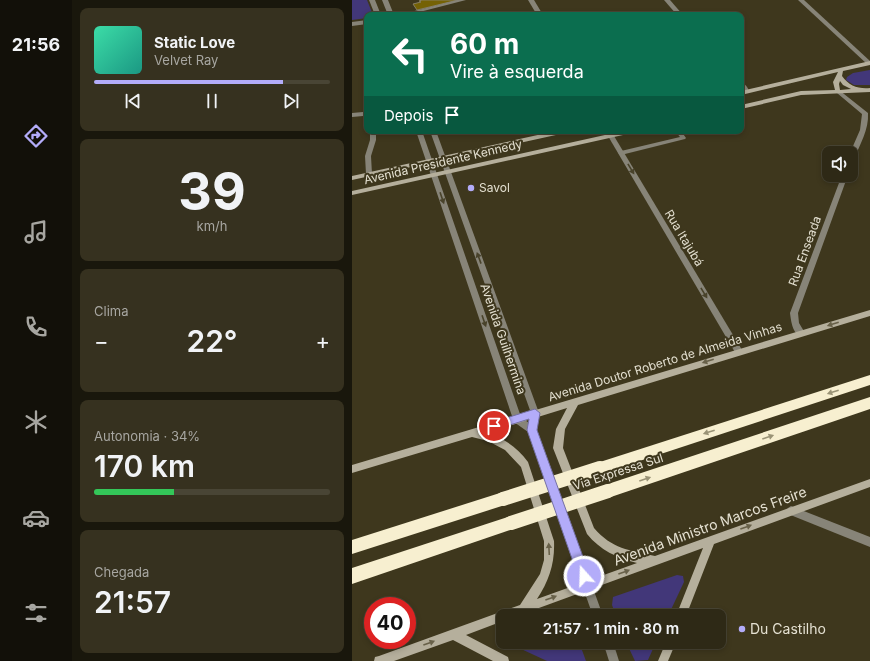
<!DOCTYPE html>
<html lang="pt">
<meta charset="utf-8">
<style>
body{margin:0;font-family:Inter,sans-serif;background:#36311f;color:#f1f3f6;height:100vh;display:flex;flex-direction:column;font-size:15px;white-space:nowrap}
*{box-sizing:border-box;margin:0}
p{font-size:13px;color:#a7a6a1}
.icon{flex:none;width:22px;height:22px;fill:none;stroke:currentColor;stroke-width:2;stroke-linecap:round;stroke-linejoin:round}
.map{position:relative;flex:1;overflow:hidden}
.side{display:flex;flex-direction:column;gap:8px;padding:8px;background:#19170c;width:280px}
.side>*{flex:none}
.hud{position:absolute;left:12px;top:12px;width:380px;height:122px;border-radius:8px;box-shadow:0 2px 6px #0003,0 0 0 1px #494535;background:#0b6e4f;color:#fff;overflow:hidden}
.buttons{position:absolute;left:470px;top:146px;display:grid;gap:8px}
.buttons a{display:grid;place-items:center;width:36px;height:36px;border-radius:8px;background:#2e2916;box-shadow:0 2px 6px #0003,0 0 0 1px #494535;font-size:20px}
.speed{position:absolute;left:12px;top:597px;display:flex;gap:8px;font-size:20px;font-weight:700;text-align:center}
.speed>*{display:grid;place-content:center;width:52px;height:52px;border-radius:50%;background:#2e2916;box-shadow:0 2px 6px #0003,0 0 0 1px #494535;line-height:1}
.speed .limit{border:6px solid #d22;background:#fff;color:#111}
.pin{position:absolute;display:grid;place-items:center;width:34px;height:34px;color:#fff;margin:-17px;border:2px solid #fff;border-radius:50%;box-shadow:0 1px 4px #0007}
.me{position:absolute;width:44px;margin:-22px;rotate:340deg;stroke-linejoin:round;filter:drop-shadow(0 0 3px #0008)}
.turn{display:flex;align-items:center;gap:14px;height:84px;padding:0 20px;font-size:18px}
.turn .icon{width:52px;height:52px;stroke-width:2.5}
.turn b{display:block;font-size:28px;line-height:34px}
.then{display:flex;align-items:center;height:38px;padding:0 20px;background:#0003;gap:8px;font-size:15px}
.big{font-size:30px;font-weight:600;line-height:1.1}
.side .widget{flex:1;display:flex;flex-direction:column;justify-content:center;gap:6px;min-width:0;padding:0 14px;border-radius:8px;background:#36311f}
.side .dial{align-items:center;gap:0}
.dial b{font-size:52px;line-height:1}
.song{display:flex;align-items:center;gap:12px}
.cover{width:48px;height:48px;border-radius:6px;background:linear-gradient(135deg,hsl(160 70% 55%),hsl(170 70% 35%))}
.played{height:4px;border-radius:2px;background:linear-gradient(90deg,#b3acf9 80%,#494535 80%)}
.keys{display:flex;justify-content:space-around;direction:ltr}
.heat{display:flex;justify-content:space-between;align-items:center;font-size:22px;direction:ltr}
.charge{height:6px;border-radius:3px;background:linear-gradient(90deg,#34c759 34%,#494535 0)}
.trip{position:absolute;left:144px;top:609px;width:230px;height:40px;border-radius:8px;background:#2e2916;box-shadow:0 2px 6px #0003,0 0 0 1px #494535;font-weight:600;line-height:40px;text-align:center}
main{display:flex;flex:1;min-height:0}
.dock{display:flex;flex-direction:column;width:72px;justify-content:space-around;align-items:center;background:#121009;color:#a7a6a1}
.dock .icon{width:28px;height:28px}
.dock .current{color:#b3acf9}
.dock b{font-size:18px;color:#f1f3f6}
.map>svg:first-child{display:block}
.green{fill:#423779}
.building{fill:#756205;stroke:#877f63}
.lines{fill:none;stroke-linecap:round;stroke-linejoin:round}
.service{fill:#878478;fill-rule:evenodd}
.minor{fill:#878478;fill-rule:evenodd}
.tertiary{fill:#878478;fill-rule:evenodd}
.secondary{fill:#b5af9c;fill-rule:evenodd}
.motorway{fill:#f7efd0;fill-rule:evenodd}
.motorway-bridge{stroke:#f7efd0;stroke-width:14}
.oneway{fill:#49432b}
.oneway2{fill:#686149}
.oneway3{fill:#9a9376}
.route{fill:#b3acf9;stroke:#7470a2}
.poi-dot{fill:#b3acf9;stroke:#3e371d;stroke-width:1.5}
.labels{text-anchor:middle;stroke-width:4;stroke-linejoin:round;paint-order:stroke}
.street-label{font-size:12px;fill:#e4e0d1;stroke:#3e371d}
.poi-label{font-size:12px;fill:#e4e0d1;stroke:#3e371d;text-anchor:start}
.near-street-label{font-size:14px;fill:#e4e0d1;stroke:#3e371d}
.near-poi-label{font-size:14px;fill:#e4e0d1;stroke:#3e371d;text-anchor:start}
</style>
<main>
<nav class="dock">
<b>21:56</b>
<svg class="icon current" aria-label="directions" viewBox="0 0 24 24"><path d="M12 3l9 9-9 9-9-9zM9 14v-3h6M13 9l2 2-2 2"/></svg>
<svg class="icon" aria-label="music" viewBox="0 0 24 24"><path d="M9 18V5l10-2v13"/><circle cx="6" cy="18" r="3"/><circle cx="16" cy="16" r="3"/></svg>
<svg class="icon" aria-label="phone" viewBox="0 0 24 24"><path d="M5 4h4l2 5-3 2q2 4 5 5l2-3 5 2v4C11 20 4 13 5 4z"/></svg>
<svg class="icon" aria-label="climate" viewBox="0 0 24 24"><path d="M12 3v18M4 7l16 10M4 17L20 7"/></svg>
<svg class="icon" aria-label="car" viewBox="0 0 24 24"><path d="M5 17H2v-5l4-1 3-4h7l3 4 3 1v5h-3M9 17h6M6 11h13"/><circle cx="7" cy="17" r="2"/><circle cx="17" cy="17" r="2"/></svg>
<svg class="icon" aria-label="filters" viewBox="0 0 24 24"><path d="M4 7h16M4 17h16"/><circle cx="9" cy="7" r="2"/><circle cx="15" cy="17" r="2"/></svg>
</nav>
<section class="side">
<div class="widget">
<div class="song"><i class="cover"></i><div><b>Static Love</b><p>Velvet Ray</p></div></div>
<div class="played"></div>
<div class="keys"><svg class="icon" aria-label="previous" viewBox="0 0 24 24"><path d="M18 5L8 12l10 7zM5 5v14"/></svg><svg class="icon" aria-label="pause" viewBox="0 0 24 24"><path d="M8 5v14M16 5v14"/></svg><svg class="icon" aria-label="next" viewBox="0 0 24 24"><path d="M6 5l10 7-10 7zM19 5v14"/></svg></div>
</div>
<div class="widget dial"><b>39</b><p>km/h</p></div>
<div class="widget"><p>Clima</p>
<div class="heat"><a>−</a><b class="big">22°</b><a>+</a></div>
</div>
<div class="widget"><p>Autonomia · 34%</p><b class="big">170 km</b><div class="charge"></div></div>
<div class="widget"><p>Chegada</p><b class="big">21:57</b></div>
</section>
<div class="map">
<svg width="518" height="661" viewBox="0 0 518 661">
<rect width="100%" height="100%" fill="#3e371d"/>
<g class="green">
<polygon points="0,0 15,0 21,15 15,15 15,18 0,20"/>
<polygon points="518,70 518,85 502,85 494,80 495,77 501,73"/>
<polygon points="325,575 331,576 332,582 316,616 264,616 260,605 261,597"/>
<polygon points="165,642 227,642 234,661 195,661 167,648"/>
<polygon points="274,642 304,642 296,660 283,661"/>
</g>
<polygon class="building" points="106,0 65,10 61,4 69,2 67,1 70,0"/>
<g class="lines">
<g class="service">
<polygon points="11,112 15,113 15,117 11,116 0,117 0,113"/>
<polygon points="18,131 24,131 24,140 19,156 20,174 17,176 14,174 13,156 18,140"/>
<polygon points="323,131 329,131 334,138 333,139 269,155 266,153 269,151 328,137"/>
</g>
<g class="minor">
<polygon points="105,0 114,0 56,15 47,15"/>
<polygon points="176,0 182,0 191,15 185,15"/>
<polygon points="312,0 318,0 331,15 325,15"/>
<polygon points="446,0 452,0 518,61 518,64 515,64"/>
<polygon points="15,20 15,24 0,26 0,22"/>
<path d="M389 82C393 83 398 90 397 93H393L389 88Z"/>
<path d="M487 90 516 113C517 130 508 144 502 159L499 161 498 153 508 130 510 114 485 93V91Z"/>
<polygon points="259,134 262,136 390,350 391,352 390,354 384,354 256,136"/>
<path d="M490 175H496L446 313 447 323 453 333 452 335C441 338 439 321 438 313Z"/>
<polygon points="439,506 518,537 518,547 436,514 434,511 436,508"/>
</g>
<g class="tertiary">
<polygon points="17,0 23,0 29,15 23,15"/>
<polygon points="30,0 36,0 42,15 36,15"/>
<polygon points="64,131 70,131 169,417 177,423 179,413 78,131 84,131 187,413 184,430 251,616 241,616 176,432 162,422 161,419"/>
<polygon points="251,642 261,642 267,661 257,661"/>
</g>
<g class="secondary">
<path d="M518 61V65L491 71 490 76C497 86 506 89 518 88V92L449 95 389 109V105L449 91 483 90 481 82 486 72 389 95V91ZM488 81 491 85 499 89 488 90 487 84Z"/>
<polygon points="204,131 216,131 213,133 0,180 0,176"/>
<polygon points="271,131 283,131 280,133 0,195 0,191"/>
<path d="M518 310V316L226 405 213 429 211 448 242 528C260 549 277 550 303 556L518 479V487L362 544 334 616H324L351 548 165 616H151V621L114 635 156 657 157 661H141L101 640 42 661H22L23 657 27 656 168 605 188 574 192 560V541L169 467 153 450 136 441 120 437 0 473V465ZM215 408 204 429 201 448 235 534C248 550 265 558 285 563L185 599C197 581 203 563 202 541L176 462C165 447 152 438 134 433Z"/>
<polygon points="314,642 324,642 316,661 306,661"/>
</g>
<g class="motorway">
<polygon points="518,375 518,385 248,474 243,472 241,468 243,464 248,462"/>
<polygon points="518,397 518,409 256,498 251,496 249,491 251,486 256,484"/>
<polygon points="151,492 156,494 158,499 156,504 0,554 0,540"/>
<polygon points="159,516 164,518 166,523 164,528 0,584 0,568"/>
</g>
<g class="motorway-bridge">
<polyline points="151,499 248,468"/>
<polyline points="159,523 256,491"/>
</g>
</g>
<defs><path id="oneway-solid" d="M-6-.8H1V-3.2L6.5 0L1 3.2V.8H-6Z"/></defs>
<g class="oneway">
<use href="#oneway-solid" transform="translate(279 169) rotate(59)"/>
<use href="#oneway-solid" transform="translate(90 198) rotate(71)"/>
<use href="#oneway-solid" transform="translate(127 258) rotate(-110)"/>
<use href="#oneway-solid" transform="translate(352 293) rotate(59)"/>
<use href="#oneway-solid" transform="translate(132 321) rotate(71)"/>
</g>
<g class="oneway2">
<use href="#oneway-solid" transform="translate(481 324) rotate(163)"/>
<use href="#oneway-solid" transform="translate(356 361) rotate(163)"/>
<use href="#oneway-solid" transform="translate(394 527) rotate(-20)"/>
<use href="#oneway-solid" transform="translate(197 549) rotate(-93)"/>
<use href="#oneway-solid" transform="translate(272 572) rotate(-20)"/>
<use href="#oneway-solid" transform="translate(199 598) rotate(-20)"/>
<use href="#oneway-solid" transform="translate(77 643) rotate(-20)"/>
</g>
<g class="oneway3">
<use href="#oneway-solid" transform="translate(481 392) rotate(162)"/>
<use href="#oneway-solid" transform="translate(357 432) rotate(162)"/>
<use href="#oneway-solid" transform="translate(416 437) rotate(-19)"/>
<use href="#oneway-solid" transform="translate(293 479) rotate(-19)"/>
</g>
<polygon class="route" points="183,409 188,413 185,430 238,576 236,580 232,581 228,580 226,576 175,430 177,419 142,430 137,426 138,423"/>
<g class="poi-dot">
<circle cx="119" cy="188" r="4"/>
<circle cx="390" cy="629" r="4"/>
</g>
<g class="labels">
<g class="street-label">
<text transform="translate(91 162) rotate(-13)" y="4">Avenida Presidente Kennedy</text>
<text transform="translate(332 238) rotate(59)" y="4">Rua Itajubá</text>
<text transform="translate(453 251) rotate(-70)" y="4">Rua Enseada</text>
<text transform="translate(151 339) rotate(71)" y="4">Avenida Guilhermina</text>
<text transform="translate(313 362) rotate(-17)" y="4">Avenida Doutor Roberto de Almeida Vinhas</text>
<text transform="translate(266 472) rotate(-18)" y="4">Via Expressa Sul</text>
</g>
<g class="poi-label">
<text x="127" y="192">Savol</text>
</g>
<g class="near-street-label">
<text transform="translate(358 526) rotate(-20)" y="5">Avenida Ministro Marcos Freire</text>
</g>
<g class="near-poi-label">
<text x="398" y="634">Du Castilho</text>
</g>
</g>
</svg>
<div class="buttons">
<a><svg class="icon" aria-label="sound" viewBox="0 0 24 24"><path d="M4 9h4l5-4v14l-5-4H4zM17 9q2 3 0 6"/></svg></a>
</div>
<div class="speed"><div class="limit">40</div></div>
<div class="pin" style="left:142px;top:426px;background:#d93025"><svg class="icon" aria-label="arrive" viewBox="0 0 24 24"><path d="M6 21V4h12l-3 4 3 4H6"/></svg></div>
<svg class="me" style="left:232px;top:576px" viewBox="-20 -20 40 40"><circle r="17" fill="#b3acf9" stroke="#fff" stroke-width="3"/><path d="M0-11L8 9 0 5-8 9z" fill="#fff"/></svg>
<div class="trip">21:57 · 1 min · 80 m</div>
<div class="hud">
<div class="turn"><svg class="icon" aria-label="left" viewBox="0 0 24 24"><path d="M17 20v-9H6M10 6l-5 5 5 5"/></svg><div><b>60 m</b>Vire à esquerda</div></div>
<div class="then">Depois<svg class="icon" aria-label="arrive" viewBox="0 0 24 24"><path d="M6 21V4h12l-3 4 3 4H6"/></svg></div>
</div>
</div>
</main>
